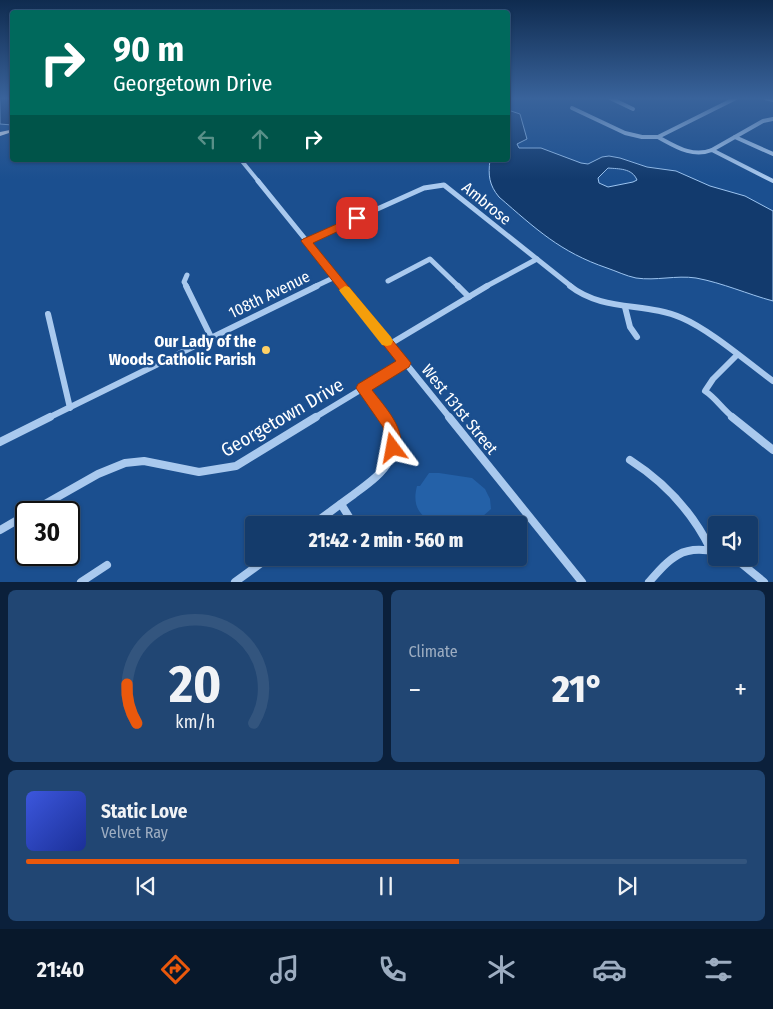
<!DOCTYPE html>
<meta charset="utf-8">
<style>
body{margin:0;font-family:"Fira Sans Condensed",sans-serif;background:#214673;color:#f1f3f6;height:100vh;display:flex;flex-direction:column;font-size:19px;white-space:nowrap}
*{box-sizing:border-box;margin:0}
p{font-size:16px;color:#9dadc1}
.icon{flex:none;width:28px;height:28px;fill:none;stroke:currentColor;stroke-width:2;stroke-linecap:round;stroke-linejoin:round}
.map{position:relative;height:582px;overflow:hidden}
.drawer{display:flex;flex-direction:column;gap:8px;padding:8px;background:#0b203b;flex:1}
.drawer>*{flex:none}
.top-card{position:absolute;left:10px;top:10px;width:500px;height:152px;border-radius:5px;box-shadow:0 1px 4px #0004,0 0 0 1px #33557e;background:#00695c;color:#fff;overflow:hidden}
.buttons{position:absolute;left:708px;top:516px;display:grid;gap:10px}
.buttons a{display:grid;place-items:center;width:50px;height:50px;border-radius:5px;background:#143b6b;box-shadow:0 1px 4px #0004,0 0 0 1px #33557e;font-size:25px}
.speed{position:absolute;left:15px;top:501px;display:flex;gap:10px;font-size:25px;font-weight:700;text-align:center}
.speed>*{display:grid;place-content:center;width:65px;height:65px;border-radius:50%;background:#143b6b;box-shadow:0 1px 4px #0004,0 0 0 1px #33557e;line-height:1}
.speed .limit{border:2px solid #111;border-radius:8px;background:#fff;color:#111}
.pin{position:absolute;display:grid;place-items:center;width:42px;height:42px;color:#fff;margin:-21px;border-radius:10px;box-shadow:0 2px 8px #0006}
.me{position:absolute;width:55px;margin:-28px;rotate:347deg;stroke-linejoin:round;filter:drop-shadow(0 0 4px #0008)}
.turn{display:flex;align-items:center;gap:18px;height:105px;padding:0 20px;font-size:22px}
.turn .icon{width:65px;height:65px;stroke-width:2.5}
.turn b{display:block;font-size:35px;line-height:42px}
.lanes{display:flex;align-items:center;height:48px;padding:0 20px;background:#0003;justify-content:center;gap:25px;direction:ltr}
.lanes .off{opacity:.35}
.big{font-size:38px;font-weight:800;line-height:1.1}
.drawer .card{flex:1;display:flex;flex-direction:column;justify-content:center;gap:8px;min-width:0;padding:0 18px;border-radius:8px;background:#214673}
.drawer .dial{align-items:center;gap:0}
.dial svg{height:130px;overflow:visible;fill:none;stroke:#33557e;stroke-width:7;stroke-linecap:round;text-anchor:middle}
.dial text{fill:#f1f3f6;stroke:none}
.song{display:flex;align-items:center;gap:15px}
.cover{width:60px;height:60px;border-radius:8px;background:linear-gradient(135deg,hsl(230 70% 55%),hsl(230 70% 35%))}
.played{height:5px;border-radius:2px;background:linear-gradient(90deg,#ea580c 60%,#33557e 60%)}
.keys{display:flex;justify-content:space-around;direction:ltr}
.heat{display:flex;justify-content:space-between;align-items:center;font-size:28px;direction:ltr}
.drawer .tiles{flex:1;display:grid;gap:8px;grid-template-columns:1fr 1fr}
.card:last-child{grid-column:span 2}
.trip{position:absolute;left:245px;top:516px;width:282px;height:50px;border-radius:5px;background:#143b6b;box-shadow:0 1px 4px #0004,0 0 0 1px #33557e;font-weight:800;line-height:50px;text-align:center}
.menu{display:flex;height:80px;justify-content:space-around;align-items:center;background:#08182b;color:#9dadc1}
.menu .icon{width:35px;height:35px}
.menu .current{color:#ea580c}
.menu b{font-size:22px;color:#f1f3f6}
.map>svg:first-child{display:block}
.green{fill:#2461a8}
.water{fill:#123a6d;stroke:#9cc4f0;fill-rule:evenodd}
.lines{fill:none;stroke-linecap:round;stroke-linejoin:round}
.minor-far3{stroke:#a9c9ee;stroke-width:4}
.minor-far2{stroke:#a9c9ee;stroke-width:5}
.minor-far1{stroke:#a9c9ee;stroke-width:6}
.minor{stroke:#a9c9ee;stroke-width:8}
.major{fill:#f0f6ff;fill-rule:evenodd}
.route{fill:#ea580c;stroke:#983908}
.slow{fill:#f59e0b}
.poi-dot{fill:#ffd166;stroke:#1b4f8f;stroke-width:2}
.labels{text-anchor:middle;stroke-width:5;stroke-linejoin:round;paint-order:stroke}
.street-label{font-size:16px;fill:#fff;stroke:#1b4f8f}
.poi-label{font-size:16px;font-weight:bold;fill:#fff;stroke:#1b4f8f;text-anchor:end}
.near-street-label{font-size:19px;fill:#fff;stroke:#1b4f8f}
</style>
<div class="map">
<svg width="773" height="582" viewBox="0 0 773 582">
<rect width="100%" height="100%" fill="#1b4f8f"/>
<path class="green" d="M429 473H439L472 478 485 489 490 499 491 509C485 514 479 520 472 524 468 526 461 525 456 525 432 525 409 516 417 486H420Z"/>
<g class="water">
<polygon points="0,98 12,98 12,125 0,124"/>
<path d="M508 110 520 114 527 139 517 144 519 148H541L581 163 588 164 602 157 609 156 620 158 647 167 676 171 710 186 745 196 773 211V301C747 294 723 283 696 278 676 275 656 281 636 278 626 276 616 271 607 268 560 252 536 229 499 197 489 185 488 175 490 160H508ZM608 168C619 169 632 168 637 180L633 182 608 187 599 183 598 178Z"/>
</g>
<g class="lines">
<g class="minor-far3">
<polyline points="610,98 633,109"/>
<polyline points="765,98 773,100"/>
<polyline points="572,108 625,133 642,137 658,137 736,98"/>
<path d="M658 137C675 146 692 158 712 150L773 181"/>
<polyline points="735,137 773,154"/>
<polyline points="712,150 763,121 773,119"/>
<polyline points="241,160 259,182"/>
</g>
<g class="minor-far2">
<polyline points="258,181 344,287"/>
<polyline points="306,241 424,188 444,185 572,287"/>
<polyline points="388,281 430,259 459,287"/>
<polyline points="187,287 184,282 187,275"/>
<polyline points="314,287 335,277"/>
<polyline points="485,287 537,259"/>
</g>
<g class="minor-far1">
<polyline points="186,286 211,337"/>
<polyline points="343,286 450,418"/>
<polyline points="458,286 469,297"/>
<path d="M570 286C603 312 646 302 682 318 710 330 747 362 773 381"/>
<polyline points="625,307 630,327 637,337"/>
<polyline points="48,314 70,408"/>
<polyline points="390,344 487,286"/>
<polyline points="363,388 385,418"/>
<polyline points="48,418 317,286"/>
<polyline points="314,418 405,363"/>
<path d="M734 418C723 410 716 398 705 391L713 379 737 355"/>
</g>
<g class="minor">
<polyline points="449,417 582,582"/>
<polyline points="732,417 773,450"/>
<polyline points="0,442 50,417"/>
<path d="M630 460C666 483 692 511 711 550"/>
<polyline points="341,504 354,525"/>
<polyline points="31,512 98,474 125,463 144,461 199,472 236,466 316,417"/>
<path d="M312 525C326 515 339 505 353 495 382 473 407 457 384 417"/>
<polyline points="0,530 26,515"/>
<polyline points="382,558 386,561"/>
<polyline points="730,558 742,564 764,582"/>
<polyline points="81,582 107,565"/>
<polyline points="235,582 268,558"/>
<path d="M649 582C670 558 682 544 716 552"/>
</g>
<polygon class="major" points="10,130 12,130 12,132 0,136 0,132"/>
</g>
<linearGradient id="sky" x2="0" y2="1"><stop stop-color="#0f2b4f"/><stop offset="0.55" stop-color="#39639b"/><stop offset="1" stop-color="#39639b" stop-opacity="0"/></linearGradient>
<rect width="773" height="179" fill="url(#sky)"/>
<path class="route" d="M357 215 362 218 360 221 313 243 411 363 409 367 372 390C384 406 408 430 399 453L393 455 388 453 383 427 356 388 358 384 396 361 301 241 303 239Z"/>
<polygon class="slow" points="345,286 349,287 391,337 393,341 391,345 387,346 382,345 341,293 339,290"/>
<circle class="poi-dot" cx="266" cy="350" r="5"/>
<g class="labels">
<g class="street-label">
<text transform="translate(487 203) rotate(39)" y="6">Ambrose</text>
<text transform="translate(269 294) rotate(-26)" y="6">108th Avenue</text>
<text transform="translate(460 409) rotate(51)" y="6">West 131st Street</text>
</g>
<g class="poi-label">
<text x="256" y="347">Our Lady of the<tspan x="256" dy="18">Woods Catholic Parish</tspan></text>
</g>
<g class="near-street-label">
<text transform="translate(282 417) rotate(-30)" y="7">Georgetown Drive</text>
</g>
</g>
</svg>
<div class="buttons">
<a><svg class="icon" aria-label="sound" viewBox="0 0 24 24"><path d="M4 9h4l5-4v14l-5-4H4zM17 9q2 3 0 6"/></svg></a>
</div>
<div class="speed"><div class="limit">30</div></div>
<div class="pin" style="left:357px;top:218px;background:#d93025"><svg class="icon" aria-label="arrive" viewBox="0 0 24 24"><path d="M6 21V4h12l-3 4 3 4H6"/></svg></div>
<svg class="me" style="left:393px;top:448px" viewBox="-20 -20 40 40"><path d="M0-17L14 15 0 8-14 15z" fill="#ea580c" stroke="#fff" stroke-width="4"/></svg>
<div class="trip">21:42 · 2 min · 560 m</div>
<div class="top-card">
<div class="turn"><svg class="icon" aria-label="right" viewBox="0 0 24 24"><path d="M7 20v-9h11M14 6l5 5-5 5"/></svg><div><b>90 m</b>Georgetown Drive</div></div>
<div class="lanes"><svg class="icon off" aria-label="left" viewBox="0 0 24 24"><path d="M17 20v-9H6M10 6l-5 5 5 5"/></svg><svg class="icon off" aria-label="ahead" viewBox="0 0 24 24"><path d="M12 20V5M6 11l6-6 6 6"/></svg><svg class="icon" aria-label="right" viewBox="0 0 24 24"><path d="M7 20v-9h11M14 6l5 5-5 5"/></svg></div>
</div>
</div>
<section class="drawer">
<div class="tiles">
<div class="card dial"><svg viewBox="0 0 100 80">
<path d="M14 69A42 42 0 1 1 86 69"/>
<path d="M14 69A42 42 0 0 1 8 45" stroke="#ea580c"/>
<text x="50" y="56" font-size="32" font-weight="700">20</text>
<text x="50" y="72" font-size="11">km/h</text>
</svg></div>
<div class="card"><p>Climate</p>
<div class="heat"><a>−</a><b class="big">21°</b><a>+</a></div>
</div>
<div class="card">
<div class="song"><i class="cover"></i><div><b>Static Love</b><p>Velvet Ray</p></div></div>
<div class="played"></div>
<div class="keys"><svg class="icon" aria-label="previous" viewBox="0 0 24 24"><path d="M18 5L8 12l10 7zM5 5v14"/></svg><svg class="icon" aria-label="pause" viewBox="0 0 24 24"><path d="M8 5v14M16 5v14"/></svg><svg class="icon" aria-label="next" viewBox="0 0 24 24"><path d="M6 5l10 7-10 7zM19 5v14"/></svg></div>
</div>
</div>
</section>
<nav class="menu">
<b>21:40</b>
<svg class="icon current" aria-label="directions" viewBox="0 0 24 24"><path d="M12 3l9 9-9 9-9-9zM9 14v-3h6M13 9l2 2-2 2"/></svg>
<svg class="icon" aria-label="music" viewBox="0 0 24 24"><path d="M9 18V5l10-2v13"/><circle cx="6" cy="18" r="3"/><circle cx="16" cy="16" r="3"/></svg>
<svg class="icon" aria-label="phone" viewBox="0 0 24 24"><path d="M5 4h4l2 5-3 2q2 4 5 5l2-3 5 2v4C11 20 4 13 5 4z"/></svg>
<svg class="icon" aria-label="climate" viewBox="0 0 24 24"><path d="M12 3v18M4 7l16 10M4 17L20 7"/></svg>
<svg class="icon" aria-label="car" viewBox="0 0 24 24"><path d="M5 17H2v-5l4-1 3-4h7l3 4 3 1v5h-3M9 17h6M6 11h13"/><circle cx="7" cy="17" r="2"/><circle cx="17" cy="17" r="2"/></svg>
<svg class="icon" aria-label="filters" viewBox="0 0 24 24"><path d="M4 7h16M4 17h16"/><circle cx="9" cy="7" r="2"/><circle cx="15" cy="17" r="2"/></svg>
</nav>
